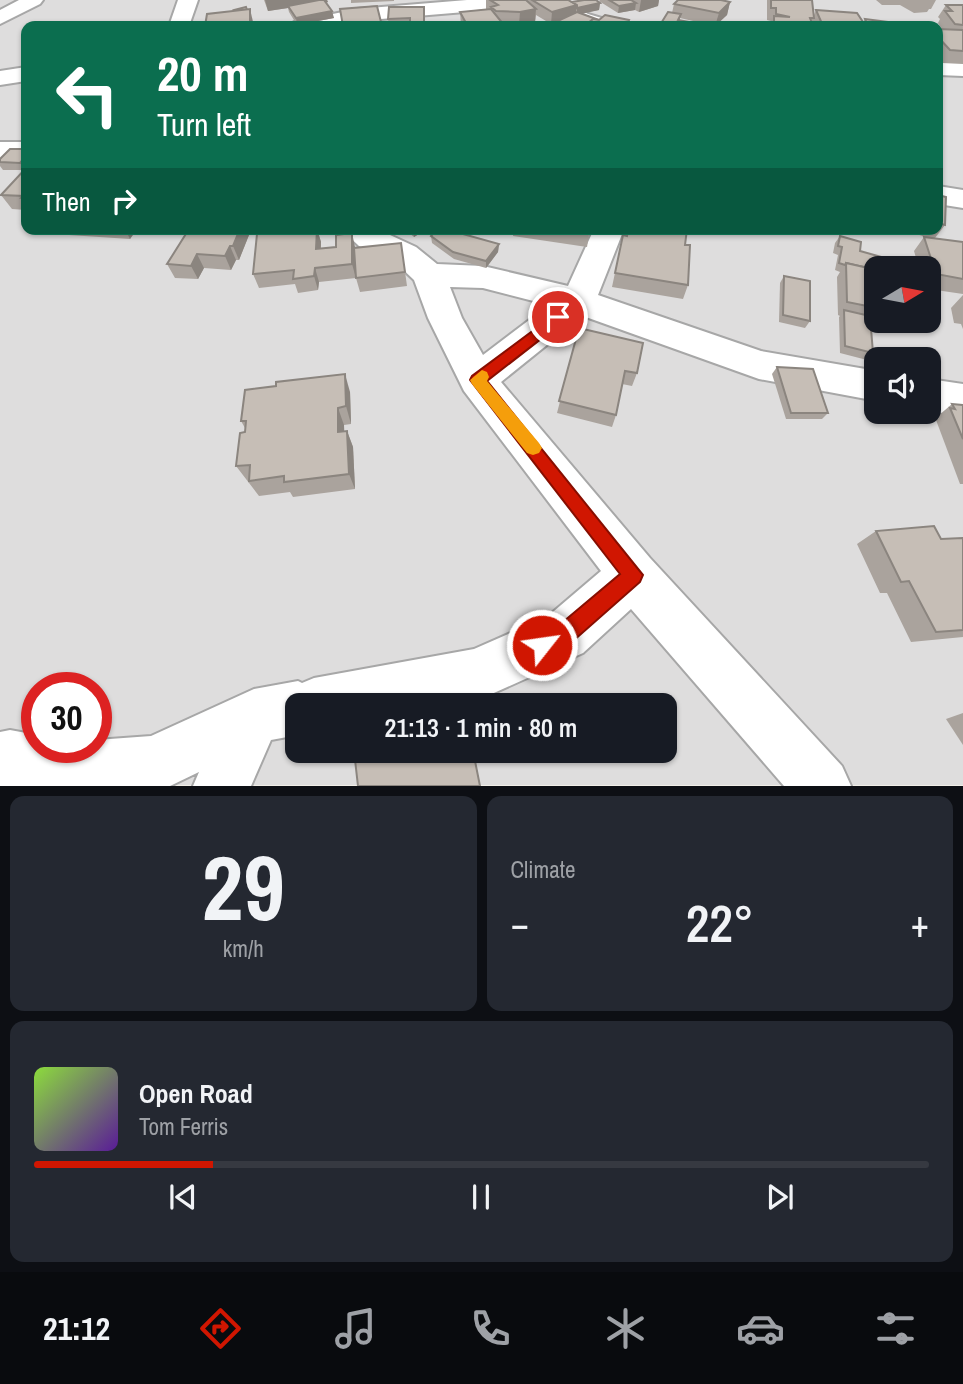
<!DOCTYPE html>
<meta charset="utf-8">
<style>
body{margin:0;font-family:"Archivo Narrow",sans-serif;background:#242831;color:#f1f3f6;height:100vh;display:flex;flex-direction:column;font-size:26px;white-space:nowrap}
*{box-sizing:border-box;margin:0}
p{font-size:23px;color:#9ea1a6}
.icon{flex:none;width:38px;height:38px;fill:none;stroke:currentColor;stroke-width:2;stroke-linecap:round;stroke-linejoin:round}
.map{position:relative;height:786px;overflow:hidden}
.drawer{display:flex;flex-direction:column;gap:10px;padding:10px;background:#0d0f14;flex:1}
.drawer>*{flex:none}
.hud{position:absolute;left:21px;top:21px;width:922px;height:214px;border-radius:14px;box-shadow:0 2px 5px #0004;background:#0b6e4f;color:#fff;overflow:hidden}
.needle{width:46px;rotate:80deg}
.fabs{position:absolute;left:864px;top:256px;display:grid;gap:14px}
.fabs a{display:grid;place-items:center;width:77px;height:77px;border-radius:14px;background:#171b24;box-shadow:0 2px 5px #0004;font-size:35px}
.speed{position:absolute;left:21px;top:672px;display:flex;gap:14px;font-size:35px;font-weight:700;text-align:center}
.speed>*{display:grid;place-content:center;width:91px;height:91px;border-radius:50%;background:#171b24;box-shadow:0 2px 5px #0004;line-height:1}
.speed .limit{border:10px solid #d22;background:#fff;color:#111}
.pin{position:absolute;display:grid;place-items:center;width:60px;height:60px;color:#fff;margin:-30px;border:4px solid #fff;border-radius:50%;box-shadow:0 2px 7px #0007}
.me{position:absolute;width:77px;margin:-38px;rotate:60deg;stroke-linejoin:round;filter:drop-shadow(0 0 5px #0008)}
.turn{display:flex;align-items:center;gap:24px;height:147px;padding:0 21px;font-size:32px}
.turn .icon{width:91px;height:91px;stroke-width:2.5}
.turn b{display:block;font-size:49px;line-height:60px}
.then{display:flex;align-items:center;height:66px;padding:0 21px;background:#0003;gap:14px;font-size:26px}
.big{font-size:52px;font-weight:600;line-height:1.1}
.drawer .tile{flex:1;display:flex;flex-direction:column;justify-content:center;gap:10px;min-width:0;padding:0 24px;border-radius:14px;background:#242831}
.drawer .dial{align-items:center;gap:0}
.dial b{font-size:91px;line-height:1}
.song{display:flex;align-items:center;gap:21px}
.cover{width:84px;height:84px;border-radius:10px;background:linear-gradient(135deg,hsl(90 70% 55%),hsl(270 70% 35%))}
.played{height:7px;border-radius:4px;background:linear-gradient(90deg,#d01601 20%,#363941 20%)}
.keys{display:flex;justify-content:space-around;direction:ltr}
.heat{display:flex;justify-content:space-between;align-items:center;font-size:38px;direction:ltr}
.drawer .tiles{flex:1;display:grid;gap:10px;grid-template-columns:1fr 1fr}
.tile:last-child{grid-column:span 2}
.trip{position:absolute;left:285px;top:693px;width:392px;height:70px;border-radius:14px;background:#171b24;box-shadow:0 2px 5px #0004;font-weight:600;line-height:70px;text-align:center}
.menu{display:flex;height:112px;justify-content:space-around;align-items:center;background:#090b0e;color:#9ea1a6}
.menu .icon{width:49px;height:49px}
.menu .current{color:#d01601}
.menu b{font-size:32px;color:#f1f3f6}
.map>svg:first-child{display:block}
.residential{fill:#dedddd;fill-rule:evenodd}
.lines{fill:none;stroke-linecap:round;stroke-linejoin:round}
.minor-casing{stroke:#a7a7a7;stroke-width:4}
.minor{fill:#fff;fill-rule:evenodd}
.wall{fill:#aaa39d}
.shaded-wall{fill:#8b857f}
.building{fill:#c6beb6;stroke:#8b857f;stroke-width:2}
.route{fill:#d01601;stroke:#870e01;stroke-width:2}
.slow{fill:#f59e0b}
</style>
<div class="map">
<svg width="963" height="786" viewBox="0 0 963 786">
<rect width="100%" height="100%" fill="#f1eee7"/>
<path class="residential" d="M0 0H963V785H0ZM26 26H938V229H26ZM877 268H929V320H877ZM877 359H929V411H877ZM37 688H96V747H37ZM298 705H665V751H298Z"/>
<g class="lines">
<g class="minor-casing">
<g id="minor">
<polygon points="19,0 43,0 40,4 0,24 0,10"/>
<polygon points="178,0 198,0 189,26 169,26"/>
<polygon points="467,0 565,0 588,14 615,22 618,26 587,26 574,22 551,9 526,7 357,21 331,26 291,26 294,22 357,9"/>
<polygon points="938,61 963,62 963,76 938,75"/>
<polygon points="26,67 26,81 0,85 0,71"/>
<rect x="0" y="142" width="26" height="16"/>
<polygon points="938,186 963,190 963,208 938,204"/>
<path d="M341 229H377L416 247 437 264 483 266 568 286 594 229H624L598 295 761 351 877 371V401L759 379 583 316 501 382 650 558 842 766 851 786H784L631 609 583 653 476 701 454 705H298V735L271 740 251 786H193L199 772 170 786H0V732L10 730 37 735V747H96V740L151 736 254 689 298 681 302 683 314 678 474 649 547 617 601 571 464 391 428 318 414 280 394 261 359 246ZM450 287 483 288 549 305 483 355 462 318Z"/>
<polygon points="929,379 963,384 963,416 929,411"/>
</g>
</g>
<use href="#minor" class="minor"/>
</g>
<g class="wall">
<polygon points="264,0 327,0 328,2 326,3 334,18 297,25 289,12 288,8 268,11"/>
<polygon points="351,0 394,0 394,1 351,3"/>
<polygon points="486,0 568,0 572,2 600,3 599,10 582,13 599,20 629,22 641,25 640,26 551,26 551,24 536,15 535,22 519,25 503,24 504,26 461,26 460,12 486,9"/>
<polygon points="600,0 659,0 658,6 639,12 635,10 618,13 599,1"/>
<polygon points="767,0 812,0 814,15 816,10 863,22 862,25 865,19 905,26 770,26 771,21 767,20"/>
<polygon points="876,0 936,0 931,9 929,9 927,12 914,13 900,5 882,5"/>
<polygon points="730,2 727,15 715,26 680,18 680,20 705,26 660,26 672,13 674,4"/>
<polygon points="946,5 963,5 963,64 942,63 938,59 938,29 942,29 938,23 940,19 938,17"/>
<polygon points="389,7 424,26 389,26 388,19"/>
<polygon points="26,149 26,210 12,209 1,195 24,170 3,170 0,166 0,159"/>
<polygon points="938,195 945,225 935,238 963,242 963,294 929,289 929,268 919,268 914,251 924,237 930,238 898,229 938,229"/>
<polygon points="65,229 137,229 130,239 69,235"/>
<polygon points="189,229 247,229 249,235 239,260 236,260 231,270 204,268 198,279 175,278 167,264"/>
<polygon points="317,229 321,242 321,249 355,248 401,243 407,286 360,292 356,278 355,260 356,278 319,282 318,290 298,293 295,284 259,288 253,274"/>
<polygon points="404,229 427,229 414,237"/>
<polygon points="514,229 590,229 587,247 513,236"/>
<polygon points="627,229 685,245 688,285 683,299 612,287 623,235 626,236"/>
<polygon points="431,236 499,244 498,252 486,268 454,259 432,243"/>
<polygon points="840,236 860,251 877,268 877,309 870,317 873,353 867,360 840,353 839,317 840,316 838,315 837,277 840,272 835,270 838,255 833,253 835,243"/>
<polygon points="784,276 810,321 805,328 779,322 780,283"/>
<polygon points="963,295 963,329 961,324 954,323 951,308"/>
<polygon points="579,328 637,373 632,386 622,384 616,415 612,427 557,413"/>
<polygon points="777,367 828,413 822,419 786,419 772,374"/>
<polygon points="350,392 351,424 344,425 344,431 347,431 353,447 355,489 293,497 290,492 259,496 236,466 245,432 245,428 241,421"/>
<polygon points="952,404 963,405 963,484 960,484 936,420 939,418 938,416"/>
<polygon points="876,531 941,539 963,538 963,637 911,642 887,593 880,593 857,544"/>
<polygon points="963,713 963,745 946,719"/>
</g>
<g class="shaded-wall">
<polygon points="265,0 327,0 328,2 289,8 288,6 288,8 268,11"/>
<polygon points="641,0 659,0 658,6 639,12"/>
<polygon points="730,2 727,15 715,26 719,13"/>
<polygon points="600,3 599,10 577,15 577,8"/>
<polygon points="636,3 635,10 618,13 619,6"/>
<polygon points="577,5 575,18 551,24 552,12"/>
<polygon points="250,9 254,26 205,26"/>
<polygon points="536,9 535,22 519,25 520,12"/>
<polygon points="332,11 334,18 297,25 296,18"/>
<polygon points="26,156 26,169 25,170 20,163"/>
<polygon points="125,229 137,229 130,239"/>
<polygon points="240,229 247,229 249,235 239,260 233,246"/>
<polygon points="317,229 321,242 320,263 316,249"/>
<polygon points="413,229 427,229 414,237"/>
<polygon points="352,233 355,247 356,278 352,264"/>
<polygon points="499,244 498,252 486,268 486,261"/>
<polygon points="230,246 236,260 231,270 225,256"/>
<polygon points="197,254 204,268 198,279 191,266"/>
<polygon points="315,268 319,282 318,290 314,276"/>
<polygon points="345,374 350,392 351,424 346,406"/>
<polygon points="338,408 344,425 345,449 338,432"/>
<polygon points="347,431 353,447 355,489 349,474"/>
</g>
<g class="building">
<polygon points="319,0 324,0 332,11 296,18 288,6"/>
<polygon points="490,0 526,0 536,9 520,12 496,11 491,7 498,5"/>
<polygon points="532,0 568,0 577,5 552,12"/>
<polygon points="584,0 596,0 600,3 577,8 577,5 572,2"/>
<polygon points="609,0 631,0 636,3 619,6"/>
<polygon points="678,0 721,0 730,2 719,13 674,4"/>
<polygon points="771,0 812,0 814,18 810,18 813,26 774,26 774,16 790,17 776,14 776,8 771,8"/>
<polygon points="946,5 963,5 963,25 955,24 945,11 952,11"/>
<polygon points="377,6 382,26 343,26 340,9"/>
<polygon points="246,7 247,10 235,11 234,10"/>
<polygon points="389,7 424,7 424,26 410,26 410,18 388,19"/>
<polygon points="250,9 250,22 205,26 207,14"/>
<polygon points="491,9 504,25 472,26 470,23 466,23 460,12"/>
<polygon points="816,10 857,13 863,22 860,22 863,26 823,26"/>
<polygon points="577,12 599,20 593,19 585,26 558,26 551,24"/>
<polygon points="668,12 681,14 678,20 706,25 705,26 667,26 660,25"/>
<polygon points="605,15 629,20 628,22 641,25 639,26 585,26 593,19 599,20"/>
<polygon points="865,19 903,24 905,26 868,26"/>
<polygon points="408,24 408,26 389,26 389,25"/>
<polygon points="938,29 963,30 963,51 950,50 938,37"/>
<polygon points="10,149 26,149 26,156 20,163 0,162 0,159"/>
<polygon points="26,168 26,199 21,198 23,196 1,195"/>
<polygon points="938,195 946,197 945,225 938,223"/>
<polygon points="189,229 240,229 233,246 230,246 225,256 197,254 191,266 167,264"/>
<polygon points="304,229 317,229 316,249 336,247 336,235 352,233 352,264 315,268 314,276 293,279 294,270 253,274 257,234"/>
<polygon points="437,229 445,229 499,244 486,261 453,252 431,236"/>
<polygon points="564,229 590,229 590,233"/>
<polygon points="628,229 687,229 685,245 690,245 688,285 615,273 623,235 627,236"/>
<polygon points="840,236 861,242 860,251 885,258 884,268 877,268 877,270 846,263 845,265 839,263 842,247 838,246"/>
<polygon points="924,237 963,242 963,279 936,274"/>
<polygon points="401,243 405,272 356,278 354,248"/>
<polygon points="846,263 877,270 877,291 875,290 877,308 847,302"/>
<polygon points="784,276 810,281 810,321 783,315"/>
<polygon points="844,310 870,316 873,353 845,346"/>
<polygon points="579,328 643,343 637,373 625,371 616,415 559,401"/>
<polygon points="777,367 813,369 828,413 791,413"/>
<polygon points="345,374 346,406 338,408 338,432 347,431 349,474 284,482 284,476 249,481 250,465 236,466 240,433 245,432 246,421 241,421 245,390 276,386 276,382"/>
<polygon points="952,404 963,405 963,439 950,408 955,409"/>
<polygon points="934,526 941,539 963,538 963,630 936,632 909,581 901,582 876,531"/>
<polygon points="354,751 473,751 480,786 358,786"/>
</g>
<polygon class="route" points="558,312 566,317 564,321 487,381 643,575 640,582 572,642 542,655 535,652 532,645 535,637 557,627 620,574 470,380 472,376"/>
<polygon class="slow" points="482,370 487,372 489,377 487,381 539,443 542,448 539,453 533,455 527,453 472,384 470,380"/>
</svg>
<div class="fabs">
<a><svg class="needle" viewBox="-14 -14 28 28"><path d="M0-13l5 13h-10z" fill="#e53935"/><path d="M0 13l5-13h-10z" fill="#9ea1a6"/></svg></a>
<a><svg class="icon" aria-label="sound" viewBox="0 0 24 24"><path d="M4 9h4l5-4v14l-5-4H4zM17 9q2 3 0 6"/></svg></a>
</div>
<div class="speed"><div class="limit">30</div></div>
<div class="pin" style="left:558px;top:317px;background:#d93025"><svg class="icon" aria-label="arrive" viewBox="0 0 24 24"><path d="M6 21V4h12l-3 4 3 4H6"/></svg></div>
<svg class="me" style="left:542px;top:645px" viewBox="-20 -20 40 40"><circle r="17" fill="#d01601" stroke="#fff" stroke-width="3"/><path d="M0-11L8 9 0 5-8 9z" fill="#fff"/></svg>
<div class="trip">21:13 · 1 min · 80 m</div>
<div class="hud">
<div class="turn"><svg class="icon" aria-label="left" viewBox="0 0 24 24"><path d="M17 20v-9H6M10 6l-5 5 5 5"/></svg><div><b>20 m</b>Turn left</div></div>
<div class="then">Then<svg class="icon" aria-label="right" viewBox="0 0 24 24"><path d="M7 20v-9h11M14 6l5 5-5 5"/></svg></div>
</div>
</div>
<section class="drawer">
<div class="tiles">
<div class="tile dial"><b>29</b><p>km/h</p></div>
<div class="tile"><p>Climate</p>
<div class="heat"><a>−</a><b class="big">22°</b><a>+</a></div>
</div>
<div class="tile">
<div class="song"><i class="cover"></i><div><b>Open Road</b><p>Tom Ferris</p></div></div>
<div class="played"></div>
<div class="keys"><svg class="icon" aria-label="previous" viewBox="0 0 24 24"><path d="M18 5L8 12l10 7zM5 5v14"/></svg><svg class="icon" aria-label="pause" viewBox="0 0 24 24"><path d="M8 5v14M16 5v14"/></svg><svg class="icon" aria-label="next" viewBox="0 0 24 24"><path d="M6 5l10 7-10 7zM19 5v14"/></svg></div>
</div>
</div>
</section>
<nav class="menu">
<b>21:12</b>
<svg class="icon current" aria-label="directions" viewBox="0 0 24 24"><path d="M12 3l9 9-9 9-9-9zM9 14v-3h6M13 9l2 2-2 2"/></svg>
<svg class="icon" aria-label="music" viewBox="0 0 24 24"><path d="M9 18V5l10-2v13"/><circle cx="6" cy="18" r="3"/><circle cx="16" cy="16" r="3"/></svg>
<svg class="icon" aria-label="phone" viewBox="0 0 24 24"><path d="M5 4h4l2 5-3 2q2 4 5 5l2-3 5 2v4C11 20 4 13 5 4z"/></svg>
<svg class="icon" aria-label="climate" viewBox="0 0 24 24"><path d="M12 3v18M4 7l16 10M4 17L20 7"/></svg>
<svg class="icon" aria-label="car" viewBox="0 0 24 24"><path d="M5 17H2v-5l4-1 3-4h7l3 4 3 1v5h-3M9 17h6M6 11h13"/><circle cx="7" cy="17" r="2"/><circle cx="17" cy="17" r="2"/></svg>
<svg class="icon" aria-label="filters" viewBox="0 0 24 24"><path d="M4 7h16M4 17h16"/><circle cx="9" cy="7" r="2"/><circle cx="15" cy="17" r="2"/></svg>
</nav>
